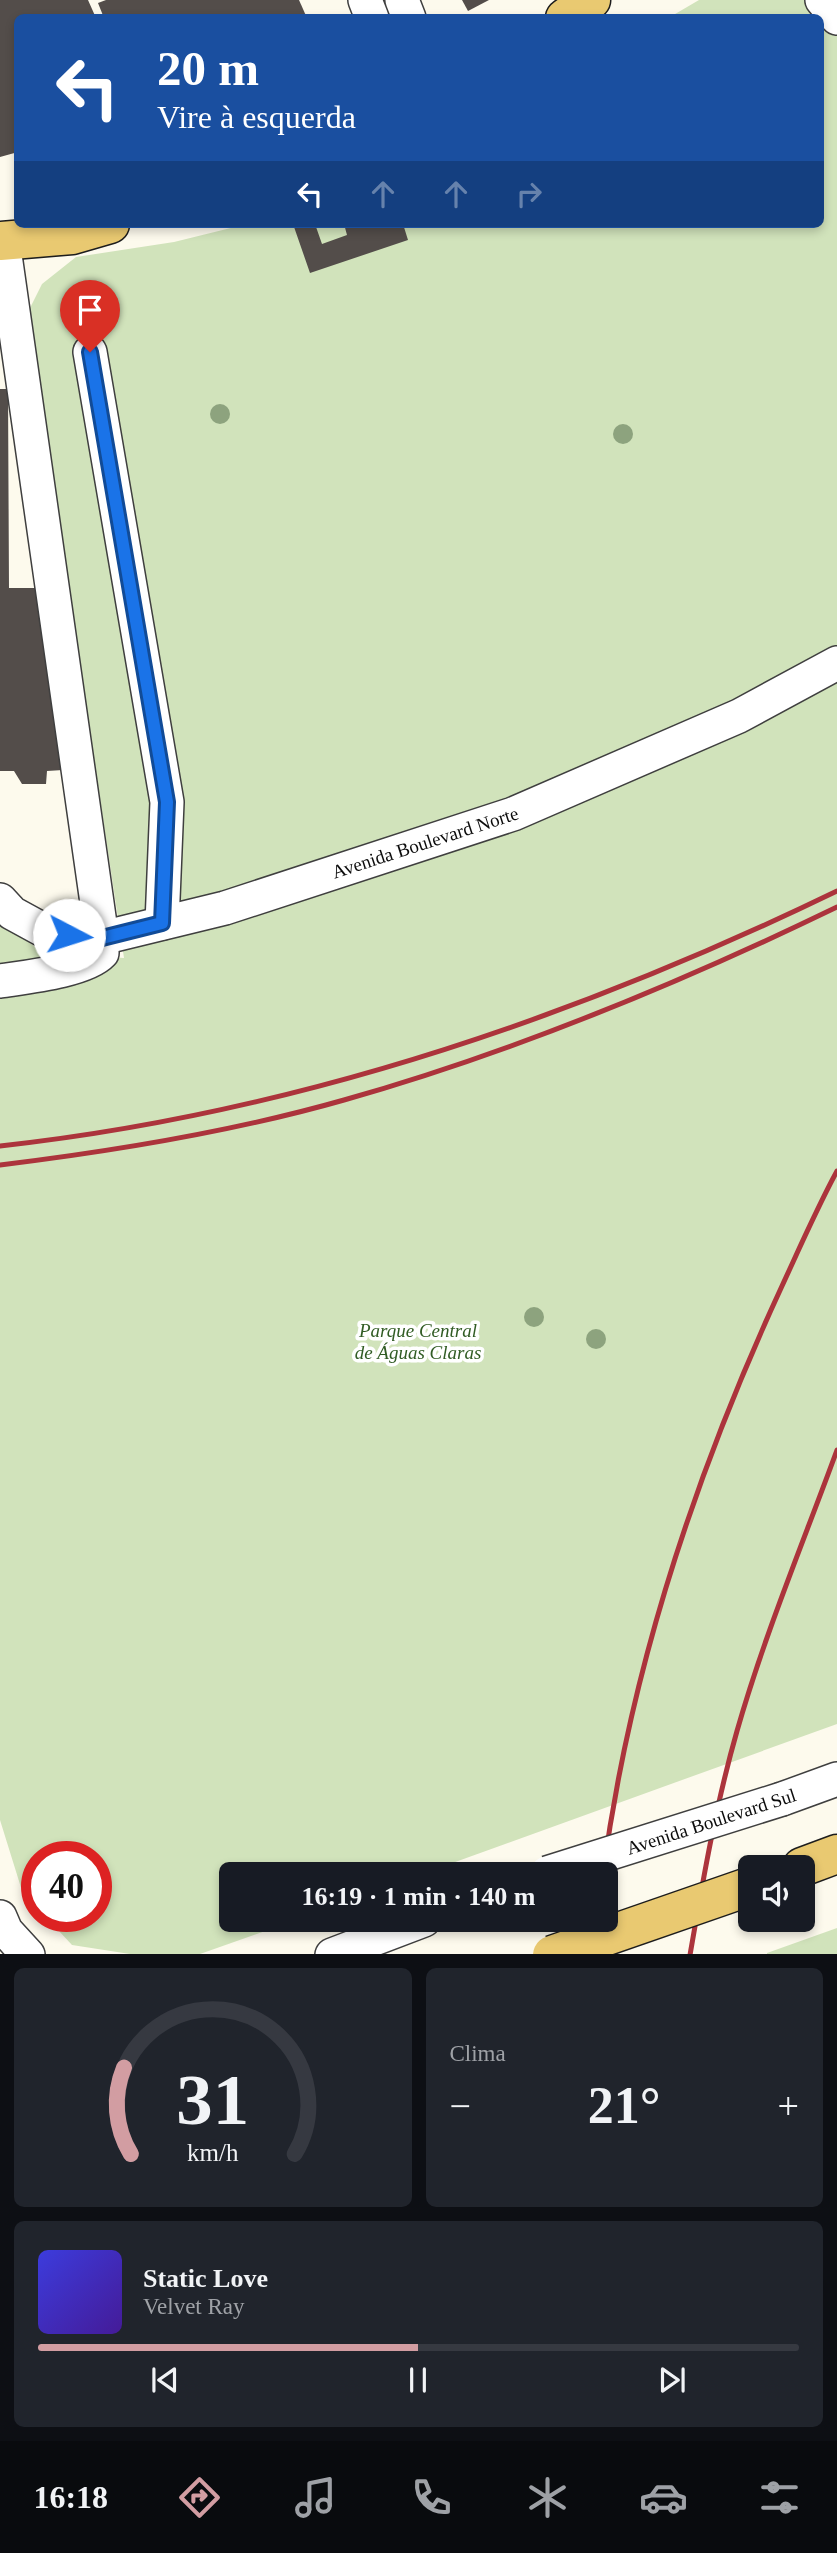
<!DOCTYPE html>
<html lang="pt">
<meta charset="utf-8">
<style>
body{margin:0;font-family:"Times New Roman",serif;background:#20242c;color:#f1f3f6;height:100vh;display:flex;flex-direction:column;font-size:26px;white-space:nowrap}
*{box-sizing:border-box;margin:0}
p{font-size:23px;color:#9ea1a6}
.icon{flex:none;width:38px;height:38px;fill:none;stroke:currentColor;stroke-width:2;stroke-linecap:round;stroke-linejoin:round}
.map{position:relative;height:1954px;overflow:hidden}
.drawer{display:flex;flex-direction:column;gap:14px;padding:14px;background:#0d0f14;flex:1}
.drawer>*{flex:none}
.hud{position:absolute;left:14px;top:14px;width:810px;height:214px;border-radius:10px;box-shadow:0 4px 10px #0003;background:#1a4fa0;color:#fff;overflow:hidden}
.controls{position:absolute;left:738px;top:1855px;display:grid;gap:14px}
.controls a{display:grid;place-items:center;width:77px;height:77px;border-radius:10px;background:#171b24;box-shadow:0 4px 10px #0003;font-size:35px}
.speed{position:absolute;left:21px;top:1841px;display:flex;gap:14px;font-size:35px;font-weight:700;text-align:center}
.speed>*{display:grid;place-content:center;width:91px;height:91px;border-radius:50%;background:#171b24;box-shadow:0 4px 10px #0003;line-height:1}
.speed .limit{border:10px solid #d22;background:#fff;color:#111}
.pin{position:absolute;display:grid;place-items:center;width:60px;height:60px;color:#fff;margin:-72px -30px;border-radius:50% 50% 50% 0;rotate:-45deg;box-shadow:0 0 7px #0007}
.pin .icon{rotate:45deg}
.me{position:absolute;width:77px;margin:-38px;rotate:95deg;stroke-linejoin:round;filter:drop-shadow(0 0 5px #0008)}
.turn{display:flex;align-items:center;gap:24px;height:147px;padding:0 28px;font-size:32px}
.turn .icon{width:91px;height:91px;stroke-width:2.5}
.turn b{display:block;font-size:49px;line-height:60px}
.lanes{display:flex;align-items:center;height:66px;padding:0 28px;background:#0003;justify-content:center;gap:35px;direction:ltr}
.lanes .off{opacity:.35}
.big{font-size:52px;font-weight:700;line-height:1.1}
.drawer .tile{flex:1;display:flex;flex-direction:column;justify-content:center;gap:10px;min-width:0;padding:0 24px;border-radius:10px;background:#20242c}
.drawer .dial{align-items:center;gap:0}
.dial svg{height:182px;overflow:visible;fill:none;stroke:#363941;stroke-width:7;stroke-linecap:round;text-anchor:middle}
.dial text{fill:#f1f3f6;stroke:none}
.song{display:flex;align-items:center;gap:21px}
.cover{width:84px;height:84px;border-radius:10px;background:linear-gradient(135deg,hsl(240 70% 55%),hsl(260 70% 35%))}
.played{height:7px;border-radius:4px;background:linear-gradient(90deg,#d29da2 50%,#363941 50%)}
.keys{display:flex;justify-content:space-around;direction:ltr}
.heat{display:flex;justify-content:space-between;align-items:center;font-size:38px;direction:ltr}
.drawer .tiles{flex:1;display:grid;gap:14px;grid-template-columns:1fr 1fr}
.tile:last-child{grid-column:span 2}
.trip{position:absolute;left:219px;top:1862px;width:399px;height:70px;border-radius:10px;background:#171b24;box-shadow:0 4px 10px #0003;font-weight:700;line-height:70px;text-align:center}
.menu{display:flex;height:112px;justify-content:space-around;align-items:center;background:#090b0e;color:#9ea1a6}
.menu .icon{width:49px;height:49px}
.menu .selected{color:#d29da2}
.menu b{font-size:32px;color:#f1f3f6}
.map>svg:first-child{display:block}
.green{fill:#d1e3bb}
.building{fill:#534d4a}
.lines{fill:none;stroke-linecap:round;stroke-linejoin:round}
.minor-casing{stroke:#3f3f3f;stroke-width:36}
.major-casing{stroke:#1d1d1d;stroke-width:41}
.minor{stroke:#fff;stroke-width:33}
.major{stroke:#e9c971;stroke-width:38}
.rail{stroke:#ac343c;stroke-width:5}
.minor-bridge-casing{stroke:#3f3f3f;stroke-width:36;stroke-linecap:butt}
.major-bridge-casing{stroke:#1d1d1d;stroke-width:41;stroke-linecap:butt}
.minor-bridge{stroke:#fff;stroke-width:33}
.major-bridge{stroke:#e9c971;stroke-width:38}
.tree{fill:#8da37e}
.route-casing{stroke:#114b97;stroke-width:18}
.route{stroke:#1a73e8;stroke-width:12}
.labels{text-anchor:middle;stroke-width:7;stroke-linejoin:round;paint-order:stroke}
.street-label{font-size:19px;fill:#0c0c0c;stroke:#fff}
.park-label{font-size:19px;font-style:italic;fill:#315c24;stroke:#fff}
</style>
<div class="map">
<svg width="837" height="1955" viewBox="0 0 837 1955">
<rect width="100%" height="100%" fill="#fdfaed"/>
<g class="green">
<polygon points="699,0 808,0 837,36 837,1724 422,1874 231,1874 231,1920 296,1920 200,1954 130,1954 72,1945 45,1916 96,1916 96,1857 37,1857 37,1908 23,1894 0,1820 0,915 7,927 44,953 124,958 27,314 42,284 76,257 174,242 247,224 821,224 821,18 670,17"/>
<polygon points="837,1928 837,1954 767,1954 767,1953"/>
</g>
<g class="building">
<polygon points="0,0 88,0 96,18 18,18 18,152 0,157"/>
<polygon points="106,0 299,0 307,18 104,18 98,3"/>
<polygon points="462,0 489,0 468,11"/>
<polygon points="293,224 315,224 322,244 347,235 344,224 403,224 408,240 310,273"/>
<polygon points="0,389 8,389 9,588 37,588 63,770 47,771 46,784 22,784 14,771 0,771"/>
</g>
<g class="lines">
<g class="minor-casing">
<g id="minor">
<polyline points="365,0 372,18"/>
<polyline points="402,0 409,18"/>
<polyline points="822,0 837,18"/>
<polyline points="90,352 167,802 162,923"/>
<polyline points="0,900 12,913 45,931 102,938 225,908 513,814 739,716 837,663"/>
<path d="M0 981C26 977 85 971 102 953V938L3 241"/>
<polyline points="782,1799 837,1779"/>
<polyline points="0,1917 6,1931 28,1955"/>
<polyline points="332,1955 424,1920"/>
</g>
</g>
<g class="major-casing">
<g id="major">
<polyline points="565,18 591,0"/>
<polyline points="0,241 72,235 110,224"/>
<polyline points="802,1867 837,1854"/>
</g>
</g>
<use href="#minor" class="minor"/>
<use href="#major" class="major"/>
<g class="rail">
<path d="M0 1146C292 1114 573 1019 837 891"/>
<path d="M0 1165C115 1151 232 1132 344 1100 514 1052 678 984 837 907"/>
<path d="M603 1874C630 1670 696 1472 782 1286 800 1247 817 1208 837 1171"/>
<polyline points="592,1955 597,1920"/>
<path d="M690 1955C703 1880 716 1804 737 1731 764 1636 803 1543 837 1450"/>
</g>
<g class="minor-bridge-casing">
<polyline id="minor-bridge" points="547,1873 782,1799"/>
</g>
<g class="major-bridge-casing">
<polyline id="major-bridge" points="552,1955 751,1886"/>
</g>
<use href="#minor-bridge" class="minor-bridge"/>
<use href="#major-bridge" class="major-bridge"/>
</g>
<g class="tree">
<circle cx="220" cy="414" r="10"/>
<circle cx="623" cy="434" r="10"/>
<circle cx="534" cy="1317" r="10"/>
<circle cx="596" cy="1339" r="10"/>
</g>
<g class="lines">
<g class="route-casing">
<polyline id="route" points="69,935 102,938 162,923 167,802 90,352"/>
</g>
<use href="#route" class="route"/>
</g>
<g class="labels">
<g class="street-label">
<text transform="translate(425 842) rotate(-18)" y="7">Avenida Boulevard Norte</text>
<text transform="translate(711 1821) rotate(-18)" y="7">Avenida Boulevard Sul</text>
</g>
<g class="park-label">
<text x="418" y="1337">Parque Central<tspan x="418" dy="22">de Águas Claras</tspan></text>
</g>
</g>
</svg>
<div class="controls">
<a><svg class="icon" aria-label="sound" viewBox="0 0 24 24"><path d="M4 9h4l5-4v14l-5-4H4zM17 9q2 3 0 6"/></svg></a>
</div>
<div class="speed"><div class="limit">40</div></div>
<div class="pin" style="left:90px;top:352px;background:#d93025"><svg class="icon" aria-label="arrive" viewBox="0 0 24 24"><path d="M6 21V4h12l-3 4 3 4H6"/></svg></div>
<svg class="me" style="left:69px;top:935px" viewBox="-20 -20 40 40"><circle r="19" fill="#fff"/><path d="M0-13L10 11 0 6-10 11z" fill="#1a73e8"/></svg>
<div class="trip">16:19 · 1 min · 140 m</div>
<div class="hud">
<div class="turn"><svg class="icon" aria-label="left" viewBox="0 0 24 24"><path d="M17 20v-9H6M10 6l-5 5 5 5"/></svg><div><b>20 m</b>Vire à esquerda</div></div>
<div class="lanes"><svg class="icon" aria-label="left" viewBox="0 0 24 24"><path d="M17 20v-9H6M10 6l-5 5 5 5"/></svg><svg class="icon off" aria-label="ahead" viewBox="0 0 24 24"><path d="M12 20V5M6 11l6-6 6 6"/></svg><svg class="icon off" aria-label="ahead" viewBox="0 0 24 24"><path d="M12 20V5M6 11l6-6 6 6"/></svg><svg class="icon off" aria-label="right" viewBox="0 0 24 24"><path d="M7 20v-9h11M14 6l5 5-5 5"/></svg></div>
</div>
</div>
<section class="drawer">
<div class="tiles">
<div class="tile dial"><svg viewBox="0 0 100 80">
<path d="M14 69A42 42 0 1 1 86 69"/>
<path d="M14 69A42 42 0 0 1 11 31" stroke="#d29da2"/>
<text x="50" y="56" font-size="32" font-weight="700">31</text>
<text x="50" y="72" font-size="11">km/h</text>
</svg></div>
<div class="tile"><p>Clima</p>
<div class="heat"><a>−</a><b class="big">21°</b><a>+</a></div>
</div>
<div class="tile">
<div class="song"><i class="cover"></i><div><b>Static Love</b><p>Velvet Ray</p></div></div>
<div class="played"></div>
<div class="keys"><svg class="icon" aria-label="previous" viewBox="0 0 24 24"><path d="M18 5L8 12l10 7zM5 5v14"/></svg><svg class="icon" aria-label="pause" viewBox="0 0 24 24"><path d="M8 5v14M16 5v14"/></svg><svg class="icon" aria-label="next" viewBox="0 0 24 24"><path d="M6 5l10 7-10 7zM19 5v14"/></svg></div>
</div>
</div>
</section>
<nav class="menu">
<b>16:18</b>
<svg class="icon selected" aria-label="directions" viewBox="0 0 24 24"><path d="M12 3l9 9-9 9-9-9zM9 14v-3h6M13 9l2 2-2 2"/></svg>
<svg class="icon" aria-label="music" viewBox="0 0 24 24"><path d="M9 18V5l10-2v13"/><circle cx="6" cy="18" r="3"/><circle cx="16" cy="16" r="3"/></svg>
<svg class="icon" aria-label="phone" viewBox="0 0 24 24"><path d="M5 4h4l2 5-3 2q2 4 5 5l2-3 5 2v4C11 20 4 13 5 4z"/></svg>
<svg class="icon" aria-label="climate" viewBox="0 0 24 24"><path d="M12 3v18M4 7l16 10M4 17L20 7"/></svg>
<svg class="icon" aria-label="car" viewBox="0 0 24 24"><path d="M5 17H2v-5l4-1 3-4h7l3 4 3 1v5h-3M9 17h6M6 11h13"/><circle cx="7" cy="17" r="2"/><circle cx="17" cy="17" r="2"/></svg>
<svg class="icon" aria-label="filters" viewBox="0 0 24 24"><path d="M4 7h16M4 17h16"/><circle cx="9" cy="7" r="2"/><circle cx="15" cy="17" r="2"/></svg>
</nav>
